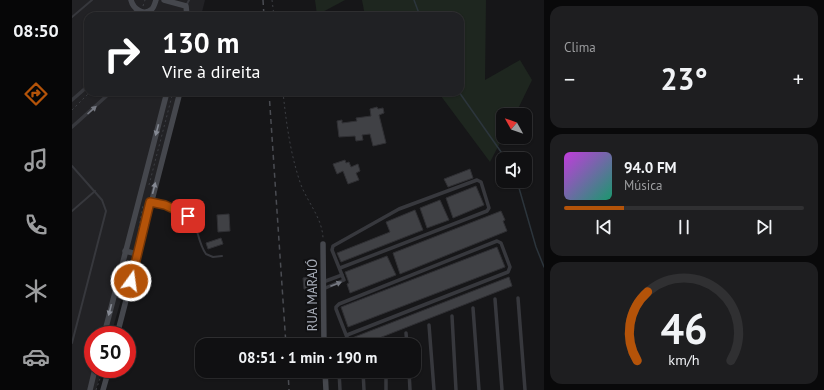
<!DOCTYPE html>
<html lang="pt">
<meta charset="utf-8">
<style>
body{margin:0;font-family:"PT Sans",sans-serif;background:#1e1e20;color:#f1f3f6;height:100vh;display:flex;flex-direction:column;font-size:15px;white-space:nowrap}
*{box-sizing:border-box;margin:0}
p{font-size:13px;color:#9c9d9f}
.icon{flex:none;width:22px;height:22px;fill:none;stroke:currentColor;stroke-width:2;stroke-linecap:round;stroke-linejoin:round}
.map{position:relative;flex:1;overflow:hidden}
.side{display:flex;flex-direction:column;gap:6px;padding:6px;background:#09090a;width:280px}
.side>*{flex:none}
.top-card{position:absolute;left:12px;top:12px;width:380px;height:84px;border-radius:12px;box-shadow:0 1px 3px #0004,0 0 0 1px #303032;background:#202124;color:#fff;overflow:hidden}
.needle{width:26px;rotate:310deg}
.controls{position:absolute;left:424px;top:108px;display:grid;gap:8px}
.controls a{display:grid;place-items:center;width:36px;height:36px;border-radius:8px;background:#101012;box-shadow:0 1px 3px #0004,0 0 0 1px #303032;font-size:20px}
.speed{position:absolute;left:12px;top:326px;display:flex;gap:8px;font-size:20px;font-weight:700;text-align:center}
.speed>*{display:grid;place-content:center;width:52px;height:52px;border-radius:50%;background:#101012;box-shadow:0 1px 3px #0004,0 0 0 1px #303032;line-height:1}
.speed .limit{border:6px solid #d22;background:#fff;color:#111}
.pin{position:absolute;display:grid;place-items:center;width:34px;height:34px;color:#fff;margin:-17px;border-radius:8px;box-shadow:0 2px 6px #0006}
.me{position:absolute;width:44px;margin:-22px;rotate:14deg;stroke-linejoin:round;filter:drop-shadow(0 0 3px #0008)}
.turn{display:flex;align-items:center;gap:14px;height:84px;padding:0 12px;font-size:18px}
.turn .icon{width:52px;height:52px;stroke-width:2.5}
.turn b{display:block;font-size:28px;line-height:34px}
.big{font-size:30px;font-weight:700;line-height:1.1}
.side .widget{flex:1;display:flex;flex-direction:column;justify-content:center;gap:6px;min-width:0;padding:0 14px;border-radius:12px;background:#1e1e20}
.side .dial{align-items:center;gap:0}
.dial svg{height:104px;overflow:visible;fill:none;stroke:#303032;stroke-width:7;stroke-linecap:round;text-anchor:middle}
.dial text{fill:#f1f3f6;stroke:none}
.song{display:flex;align-items:center;gap:12px}
.cover{width:48px;height:48px;border-radius:6px;background:linear-gradient(135deg,hsl(290 70% 55%),hsl(160 70% 35%))}
.played{height:4px;border-radius:2px;background:linear-gradient(90deg,#b45309 25%,#303032 25%)}
.keys{display:flex;justify-content:space-around;direction:ltr}
.heat{display:flex;justify-content:space-between;align-items:center;font-size:22px;direction:ltr}
.trip{position:absolute;left:123px;top:338px;width:226px;height:40px;border-radius:12px;background:#101012;box-shadow:0 1px 3px #0004,0 0 0 1px #303032;font-weight:700;line-height:40px;text-align:center}
main{display:flex;flex:1;min-height:0}
.dock{display:flex;flex-direction:column;width:72px;justify-content:space-around;align-items:center;background:#060607;color:#9c9d9f}
.dock .icon{width:28px;height:28px}
.dock .selected{color:#b45309}
.dock b{font-size:18px;color:#f1f3f6}
.map>svg:first-child{display:block}
.built{fill:#222225}
.green{fill:#1e261f}
.lines{fill:none;stroke-linecap:round;stroke-linejoin:round}
.stream{stroke:#2c353c;stroke-width:1.5}
.building{fill:#404145;stroke:#303034}
.path{stroke:#3d3f44;stroke-width:1;stroke-dasharray:2 3;stroke-linecap:butt}
.lane{stroke:#37383d;stroke-width:2}
.street{stroke:#37383d;stroke-width:3.5}
.secondary{stroke:#45474d;stroke-width:5.5}
.rail{stroke:#4a4c52;stroke-width:1.5;stroke-dasharray:5 4;stroke-linecap:butt}
.oneway{fill:#757881}
.oneway2{fill:#858993}
.route-casing{stroke:#753606;stroke-width:10}
.route{stroke:#b45309;stroke-width:7}
.labels{text-anchor:middle;stroke-width:4;stroke-linejoin:round;paint-order:stroke}
.street-label{font-size:13px;fill:#a8adb8;stroke:#111113}
</style>
<main>
<nav class="dock">
<b>08:50</b>
<svg class="icon selected" aria-label="directions" viewBox="0 0 24 24"><path d="M12 3l9 9-9 9-9-9zM9 14v-3h6M13 9l2 2-2 2"/></svg>
<svg class="icon" aria-label="music" viewBox="0 0 24 24"><path d="M9 18V5l10-2v13"/><circle cx="6" cy="18" r="3"/><circle cx="16" cy="16" r="3"/></svg>
<svg class="icon" aria-label="phone" viewBox="0 0 24 24"><path d="M5 4h4l2 5-3 2q2 4 5 5l2-3 5 2v4C11 20 4 13 5 4z"/></svg>
<svg class="icon" aria-label="climate" viewBox="0 0 24 24"><path d="M12 3v18M4 7l16 10M4 17L20 7"/></svg>
<svg class="icon" aria-label="car" viewBox="0 0 24 24"><path d="M5 17H2v-5l4-1 3-4h7l3 4 3 1v5h-3M9 17h6M6 11h13"/><circle cx="7" cy="17" r="2"/><circle cx="17" cy="17" r="2"/></svg>
</nav>
<div class="map">
<svg width="472" height="390" viewBox="0 0 472 390">
<rect width="100%" height="100%" fill="#161618"/>
<polygon class="built" points="0,0 133,0 129,16 16,16 16,92 108,92 39,335 21,335 21,369 30,369 24,390 0,390"/>
<g class="green">
<polygon points="243,0 273,0 245,15"/>
<polygon points="290,0 414,0 413,80 448,60 460,80 443,115 431,115 431,137 418,162 366,92 388,92 388,16 293,16"/>
</g>
<g class="lines">
<g class="stream">
<polyline points="342,0 348,16"/>
<polyline points="387,92 434,159"/>
<polyline points="445,181 464,247 472,267"/>
</g>
</g>
<g class="building">
<polygon points="305,107 306,109 311,108 312,113 307,115 314,143 301,146 298,134 290,135 291,140 284,141 283,136 267,137 265,121 270,120 270,123 285,121 284,118 299,116 298,109"/>
<polygon points="273,160 274,163 277,162 279,167 286,164 288,171 284,173 287,180 276,184 271,171 265,174 261,164"/>
<polygon points="398,169 401,178 376,187 372,179"/>
<polygon points="404,186 412,205 381,218 374,198"/>
<polygon points="368,200 377,220 355,228 348,208"/>
<polygon points="343,210 351,230 269,262 265,253 318,232 314,222"/>
<polygon points="429,211 433,220 431,221 435,231 328,274 321,253"/>
<polygon points="157,214 158,231 146,232 145,215"/>
<polygon points="149,238 151,244 136,249 134,243"/>
<polygon points="425,247 433,267 276,327 269,307"/>
<polygon points="315,256 324,275 278,293 275,284 277,283 273,272"/>
<polygon points="238,277 239,286 243,286 243,292 238,292 238,289 232,289 231,278"/>
<polygon points="437,277 440,286 297,342 283,345 280,338"/>
</g>
<g class="lines">
<g class="path">
<polyline points="200,0 202,16"/>
<polyline points="71,6 73,0"/>
<path d="M211 92C214 121 218 151 227 179 233 200 250 216 251 238"/>
<polyline points="0,110 18,92"/>
<polyline points="77,185 101,92"/>
<polyline points="67,228 71,205"/>
<polyline points="24,390 31,370"/>
</g>
<g class="lane">
<polyline points="114,6 117,0"/>
<polyline points="0,17 20,0"/>
<polyline points="0,166 30,200 34,211 0,343"/>
<path d="M80 202C98 206 118 211 125 231 127 238 129 247 134 254L141 257 150 256"/>
<polyline points="0,211 23,191"/>
</g>
<g class="street">
<polyline points="62,16 64,9"/>
<polyline points="0,100 16,86"/>
<polyline points="0,127 39,92"/>
<polyline points="251,282 270,275"/>
<polyline points="251,289 272,280 260,250 261,246 327,209 405,180 409,182 417,208 415,211 268,268"/>
<polyline points="446,298 453,390"/>
<polyline points="423,299 430,390"/>
<polyline points="401,308 407,390"/>
<polyline points="380,316 384,390"/>
<polyline points="357,325 362,390"/>
<polyline points="334,333 335,345"/>
<polyline points="275,335 436,272 438,267 429,243 425,241 267,304 264,307 264,309 278,345"/>
<polyline points="313,342 313,345"/>
<polyline points="267,345 278,342"/>
<polyline points="267,371 268,390"/>
<polyline points="291,371 292,390"/>
<polyline points="314,371 314,390"/>
<polyline points="337,371 338,390"/>
</g>
<g class="secondary">
<path d="M59 0C61 8 71 17 80 9 82 7 83 3 84 0"/>
<polyline points="92,0 114,6 115,16"/>
<polyline points="251,244 252,345"/>
<polyline points="53,251 65,254"/>
<polyline points="32,335 95,92"/>
<polyline points="45,335 108,92"/>
<polyline points="253,371 254,390"/>
<polyline points="18,390 23,369"/>
<polyline points="31,390 37,369"/>
</g>
<g class="rail">
<polyline points="191,0 192,16"/>
<polyline points="197,92 214,345"/>
<polyline points="216,371 217,390"/>
</g>
</g>
<defs><path id="oneway-solid" d="M-6-.8H1V-3.2L6.5 0L1 3.2V.8H-6Z"/></defs>
<g class="oneway">
<use href="#oneway-solid" transform="translate(20 110) rotate(-42)"/>
<use href="#oneway-solid" transform="translate(264 284) rotate(-21)"/>
</g>
<g class="oneway2">
<use href="#oneway-solid" transform="translate(85 130) rotate(105)"/>
<use href="#oneway-solid" transform="translate(82 188) rotate(-76)"/>
<use href="#oneway-solid" transform="translate(38 310) rotate(104)"/>
</g>
<g class="lines">
<g class="route-casing">
<polyline id="route" points="59,281 78,202 93,205 116,216"/>
</g>
<use href="#route" class="route"/>
</g>
<g class="labels">
<g class="street-label">
<text transform="translate(240 295) rotate(-90)" y="5">RUA MARAJÓ</text>
</g>
</g>
</svg>
<div class="controls">
<a><svg class="needle" viewBox="-14 -14 28 28"><path d="M0-13l5 13h-10z" fill="#e53935"/><path d="M0 13l5-13h-10z" fill="#9c9d9f"/></svg></a>
<a><svg class="icon" aria-label="sound" viewBox="0 0 24 24"><path d="M4 9h4l5-4v14l-5-4H4zM17 9q2 3 0 6"/></svg></a>
</div>
<div class="speed"><div class="limit">50</div></div>
<div class="pin" style="left:116px;top:216px;background:#d93025"><svg class="icon" aria-label="arrive" viewBox="0 0 24 24"><path d="M6 21V4h12l-3 4 3 4H6"/></svg></div>
<svg class="me" style="left:59px;top:281px" viewBox="-20 -20 40 40"><circle r="17" fill="#b45309" stroke="#fff" stroke-width="3"/><path d="M0-11L8 9 0 5-8 9z" fill="#fff"/></svg>
<div class="trip">08:51 · 1 min · 190 m</div>
<div class="top-card">
<div class="turn"><svg class="icon" aria-label="right" viewBox="0 0 24 24"><path d="M7 20v-9h11M14 6l5 5-5 5"/></svg><div><b>130 m</b>Vire à direita</div></div>
</div>
</div>
<section class="side">
<div class="widget"><p>Clima</p>
<div class="heat"><a>−</a><b class="big">23°</b><a>+</a></div>
</div>
<div class="widget">
<div class="song"><i class="cover"></i><div><b>94.0 FM</b><p>Música</p></div></div>
<div class="played"></div>
<div class="keys"><svg class="icon" aria-label="previous" viewBox="0 0 24 24"><path d="M18 5L8 12l10 7zM5 5v14"/></svg><svg class="icon" aria-label="pause" viewBox="0 0 24 24"><path d="M8 5v14M16 5v14"/></svg><svg class="icon" aria-label="next" viewBox="0 0 24 24"><path d="M6 5l10 7-10 7zM19 5v14"/></svg></div>
</div>
<div class="widget dial"><svg viewBox="0 0 100 80">
<path d="M14 69A42 42 0 1 1 86 69"/>
<path d="M14 69A42 42 0 0 1 22 16" stroke="#b45309"/>
<text x="50" y="56" font-size="32" font-weight="700">46</text>
<text x="50" y="72" font-size="11">km/h</text>
</svg></div>
</section>
</main>
